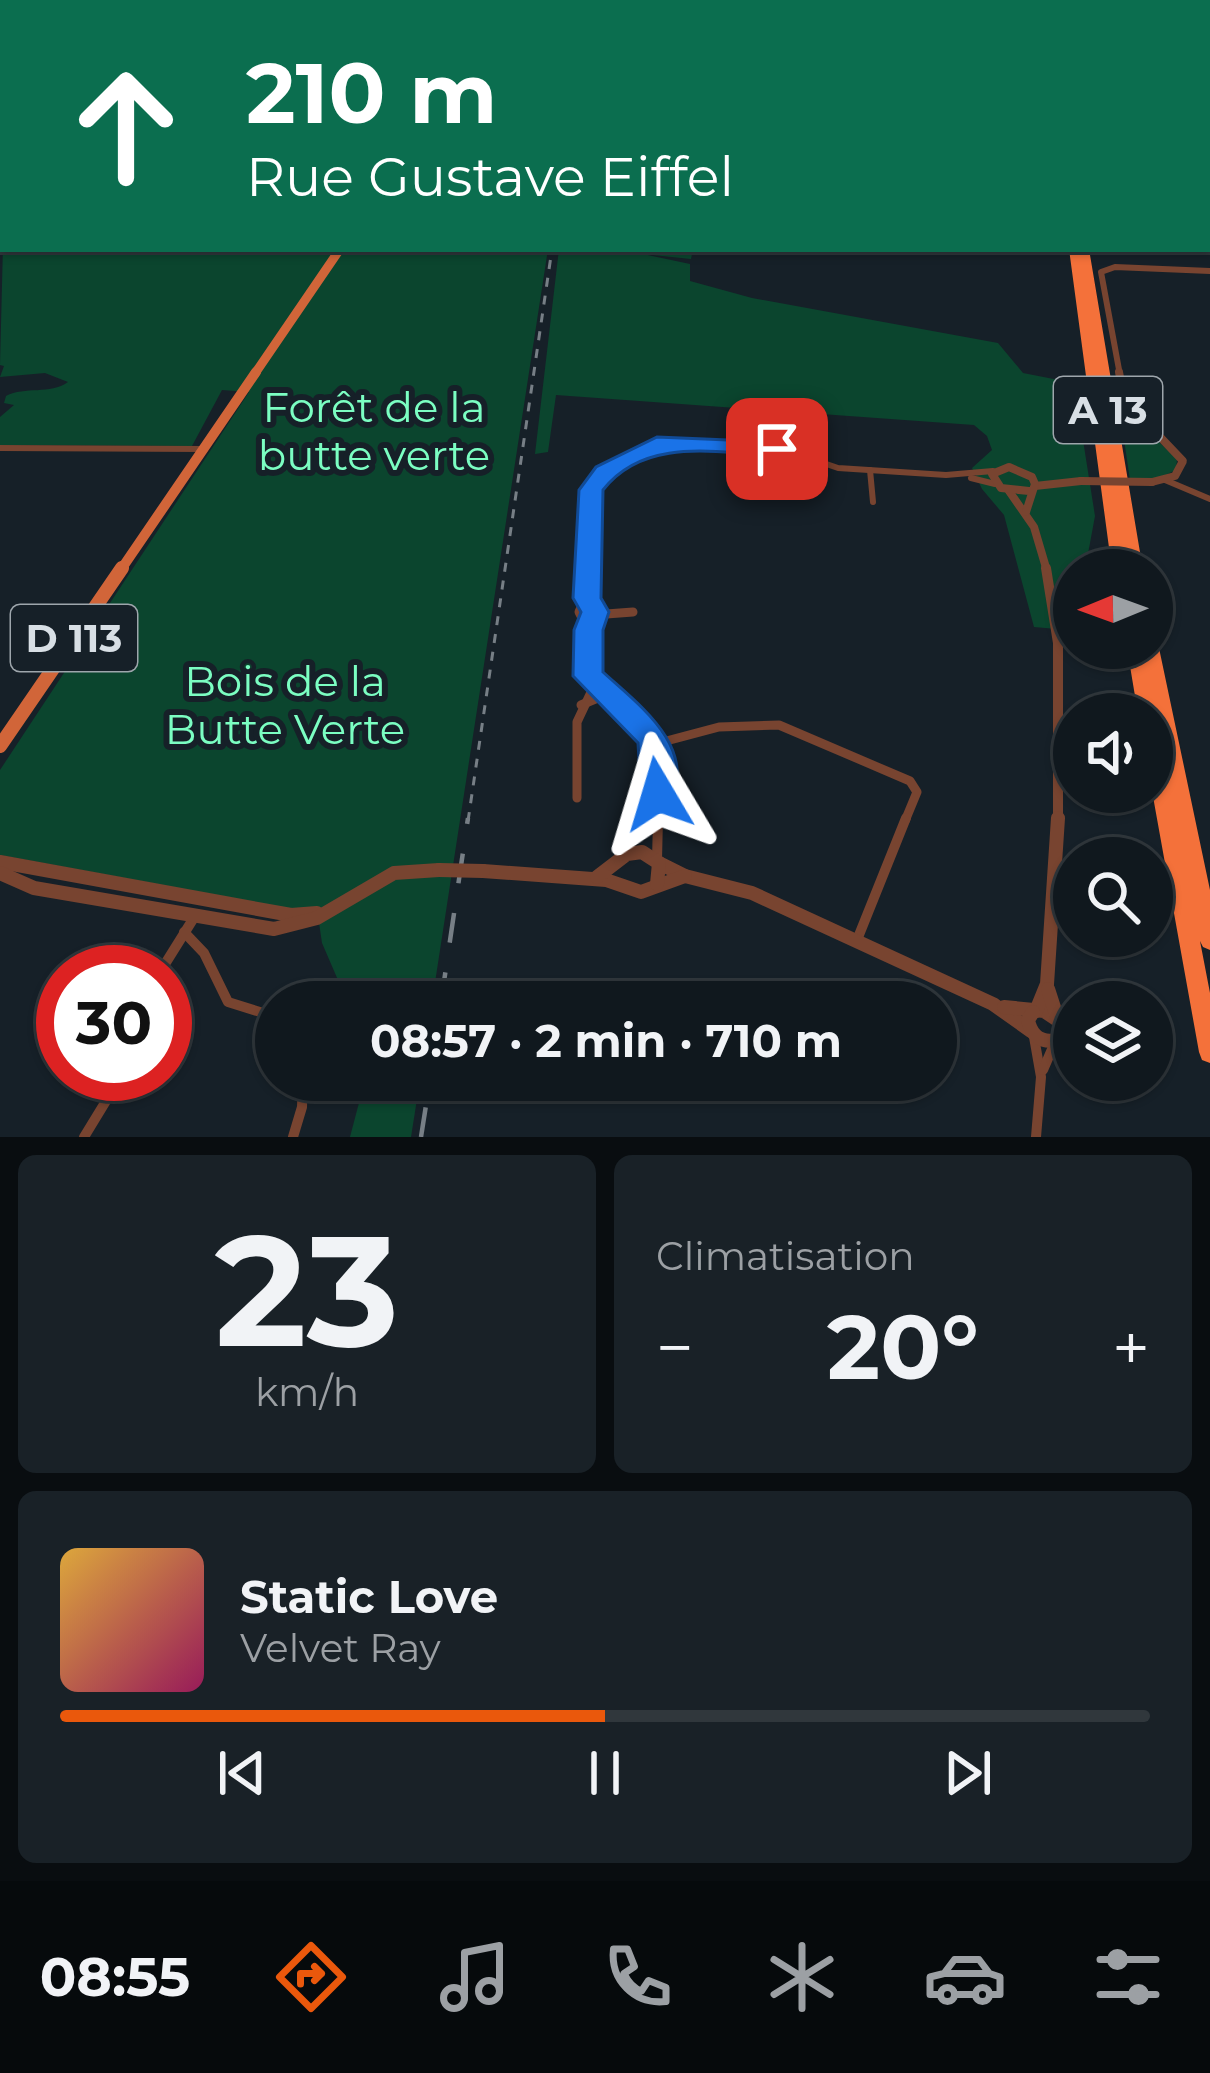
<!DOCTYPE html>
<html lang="fr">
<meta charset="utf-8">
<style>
body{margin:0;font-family:Montserrat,sans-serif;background:#192127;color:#f1f3f6;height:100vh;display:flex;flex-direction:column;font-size:45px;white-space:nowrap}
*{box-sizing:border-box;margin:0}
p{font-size:39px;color:#9ca0a4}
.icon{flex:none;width:66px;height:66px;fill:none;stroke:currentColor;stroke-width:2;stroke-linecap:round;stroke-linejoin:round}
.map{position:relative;height:1137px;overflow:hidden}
.panel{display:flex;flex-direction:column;gap:18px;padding:18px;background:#090d10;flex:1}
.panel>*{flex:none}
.guide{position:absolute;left:0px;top:0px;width:1212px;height:252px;box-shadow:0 3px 9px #0004,0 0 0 3px #30373c;background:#0b6e4f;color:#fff;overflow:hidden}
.needle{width:78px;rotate:269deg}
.controls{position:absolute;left:1053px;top:549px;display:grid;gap:24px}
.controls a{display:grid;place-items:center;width:120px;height:120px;border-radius:50%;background:#10181e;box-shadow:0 3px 9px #0004,0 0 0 3px #30373c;font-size:60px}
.speed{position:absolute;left:36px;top:945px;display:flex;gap:24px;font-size:60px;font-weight:700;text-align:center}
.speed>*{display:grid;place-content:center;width:156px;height:156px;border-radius:50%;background:#10181e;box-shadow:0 3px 9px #0004,0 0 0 3px #30373c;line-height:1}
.speed .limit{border:18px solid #d22;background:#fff;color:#111}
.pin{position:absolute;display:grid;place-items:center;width:102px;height:102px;color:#fff;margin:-51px;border-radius:24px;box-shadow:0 6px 18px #0006}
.me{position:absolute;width:132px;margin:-66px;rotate:353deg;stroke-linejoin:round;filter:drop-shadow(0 0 9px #0008)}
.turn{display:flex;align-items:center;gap:42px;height:252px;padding:0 48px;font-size:54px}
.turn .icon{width:156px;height:156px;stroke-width:2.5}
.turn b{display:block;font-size:84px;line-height:102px}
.big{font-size:90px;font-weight:700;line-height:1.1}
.panel .card{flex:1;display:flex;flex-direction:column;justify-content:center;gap:18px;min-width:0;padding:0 42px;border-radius:18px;background:#192127}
.panel .dial{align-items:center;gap:0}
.dial b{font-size:156px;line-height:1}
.song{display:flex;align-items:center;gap:36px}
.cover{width:144px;height:144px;border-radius:18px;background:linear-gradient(135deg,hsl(40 70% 55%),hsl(330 70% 35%))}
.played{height:12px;border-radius:6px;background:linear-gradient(90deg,#ea580c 50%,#30373c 50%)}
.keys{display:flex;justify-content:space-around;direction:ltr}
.heat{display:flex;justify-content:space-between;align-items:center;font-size:66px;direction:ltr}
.panel .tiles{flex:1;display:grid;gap:18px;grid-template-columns:1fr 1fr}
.card:last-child{grid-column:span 2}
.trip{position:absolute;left:255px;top:981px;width:702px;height:120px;border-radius:60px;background:#10181e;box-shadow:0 3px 9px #0004,0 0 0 3px #30373c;font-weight:700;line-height:120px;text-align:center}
.menu{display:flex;height:192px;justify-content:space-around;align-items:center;background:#060a0c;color:#9ca0a4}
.menu .icon{width:84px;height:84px}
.menu .active{color:#ea580c}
.menu b{font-size:54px;color:#f1f3f6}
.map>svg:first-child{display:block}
.green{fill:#0b452e}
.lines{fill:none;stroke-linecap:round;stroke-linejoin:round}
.minor-far3{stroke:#784430;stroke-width:3}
.minor-far2{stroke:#784430;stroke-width:6}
.minor-far1{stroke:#784430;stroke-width:9}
.minor{stroke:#784430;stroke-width:10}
.tertiary-far4{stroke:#784430;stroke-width:4.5}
.tertiary-far3{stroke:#784430;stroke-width:6}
.tertiary-far2{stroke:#784430;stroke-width:8}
.tertiary-far1{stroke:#784430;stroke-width:10}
.tertiary{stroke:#784430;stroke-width:14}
.secondary{stroke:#aa5736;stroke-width:4.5}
.primary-far2{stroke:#d16539;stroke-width:9}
.primary-far1{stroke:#d16539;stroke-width:10}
.primary{stroke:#d16539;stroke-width:14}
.motorway{fill:#f4713a;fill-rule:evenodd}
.rail-far1{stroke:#777f86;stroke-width:3;stroke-dasharray:9 9;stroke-linecap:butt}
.rail{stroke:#777f86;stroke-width:4.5;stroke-dasharray:30 30;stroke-linecap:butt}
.tertiary-bridge-far1{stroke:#784430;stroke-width:8}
.tertiary-bridge{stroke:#784430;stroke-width:14}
.route{fill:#1a73e8;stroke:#114b97;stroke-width:3}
.labels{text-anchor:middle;stroke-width:12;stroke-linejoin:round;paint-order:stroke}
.shield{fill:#162028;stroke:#9ea6ac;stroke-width:3}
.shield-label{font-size:39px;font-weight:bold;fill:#d8dfe5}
.park-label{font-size:42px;fill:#7bfec2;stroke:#162028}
</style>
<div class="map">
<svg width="1210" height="1137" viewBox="0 0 1210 1137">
<rect width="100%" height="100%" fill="#162028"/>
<g class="green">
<path d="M3 245 548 249 432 1002H340L344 994 322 943 317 909 303 911 0 855V770L249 392 222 390 192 446 0 445V417L14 405 4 403 6 396C25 386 50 395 68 382L45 373 0 377 4 366 0 365Z"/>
<polygon points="559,249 693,249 691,259 643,254 690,264 690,281 752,298 998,343 1023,373 1074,383 1095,516 1085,570 1074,570 1074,607 1068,630 1034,627 1004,515 982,489 972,468 992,450 987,436 974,425 556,395 548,452 535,454"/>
<polygon points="1120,412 1130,415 1177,459 1176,470 1155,480 1130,480"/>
<polygon points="365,1080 420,1080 411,1137 350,1137"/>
</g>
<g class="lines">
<g class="minor-far3">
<polyline points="1104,0 1130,2"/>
<polyline points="1186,0 1202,3"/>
<polyline points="307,1 381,3"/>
<polyline points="165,3 176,0"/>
<polyline points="193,3 198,0"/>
<polyline points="215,3 219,0"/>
<polyline points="246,3 250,0"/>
<polyline points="682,3 689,0"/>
<polyline points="810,3 817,3"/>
</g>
<g class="minor-far2">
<polyline points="0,448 203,449"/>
<polyline points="870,470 873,502"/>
<polyline points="971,478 995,484"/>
<polyline points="1165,480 1210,499"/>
<polyline points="588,571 591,490 596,480 657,444 783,449 838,468 946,475 993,471"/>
</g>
<g class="minor-far1">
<polyline points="587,597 595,612 588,630 591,682 655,744 658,821"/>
<polyline points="593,615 633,612"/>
<polyline points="588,630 579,612 587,595 588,568"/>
<polyline points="581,705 605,695"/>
<polyline points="655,744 719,727 779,725 910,781 917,792 905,821"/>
<polyline points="577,798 577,722 594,686"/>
</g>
<g class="minor">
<polyline points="657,860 658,818"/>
<polyline points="184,932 204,953 228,1002 276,1017"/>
<polyline points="857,940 906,818"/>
<polyline points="160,972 195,916"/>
<polyline points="1034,1037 1041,1077 1036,1137"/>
<polyline points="1043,1070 1056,1040"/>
<polyline points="84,1137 106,1101 111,1074"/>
<polyline points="293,1137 302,1107 303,1080"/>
</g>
<polyline class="tertiary-far4" points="895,0 899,3"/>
<polyline class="tertiary-far3" points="1120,375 1101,272 1115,267 1210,271"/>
<g class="tertiary-far2">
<polyline points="1119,372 1124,399 1183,461 1175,476 1152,482"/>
<polyline points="1035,486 1081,481"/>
<polyline points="1009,491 1034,527 1047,571"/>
<polyline points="1026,512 1035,484 1032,477 1009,467 992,474 1001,488 1029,491"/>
</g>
<polyline class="tertiary-far1" points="1046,568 1058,643 1058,821"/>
<g class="tertiary">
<polyline points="0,862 291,915 317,913"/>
<polyline points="659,863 685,876 752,893 993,1004 1031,1031"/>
<polyline points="483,871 606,880 641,892 685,876"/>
<polyline points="0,873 34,888 274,929 317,918 394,873 439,870"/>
<polyline points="597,877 627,854 642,852 659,863 657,884"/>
<polyline points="1004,1007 1044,1011 1056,1019"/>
<polyline points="1036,1011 1047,984 1058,818"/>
<path d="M1033 1012 1028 1020C1031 1035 1041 1043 1056 1040L1061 1029 1048 989"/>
</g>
<polyline class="secondary" points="1130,3 1149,3"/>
<polyline class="primary-far2" points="254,375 340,249"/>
<polyline class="primary-far1" points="120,571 256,372"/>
<polyline class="primary" points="0,746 122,568"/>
<g class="motorway">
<rect x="1012" y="0" width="6" height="3"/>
<polygon points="1044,0 1050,0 1051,3 1045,3"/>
<polygon points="1069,249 1079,249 1122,533 1079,249 1089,249 1143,570 1112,570"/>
<polygon points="1152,642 1159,648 1210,890 1210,950 1203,947 1200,941 1210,993 1210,1063 1202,1060 1199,1052 1152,791 1152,734 1158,736 1161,741 1156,714 1152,719 1152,714 1138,714 1127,648 1152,648"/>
</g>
<g class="rail-far1">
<polyline points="829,0 836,3"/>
<polyline points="468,821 552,249"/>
</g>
<g class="rail">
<polyline points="441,1002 468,818"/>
<polyline points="421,1137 430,1080"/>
</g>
<polyline class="tertiary-bridge-far1" points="1081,481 1152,482"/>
<polyline class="tertiary-bridge" points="439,870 483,871"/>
</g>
<path class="route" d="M657 437 777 442 789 449 777 456C718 453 645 436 603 490L601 598 609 612 603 630V672C640 706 698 747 670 804L658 809 646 804 641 794 638 743 573 676 574 630 581 612 573 598 579 490 596 467Z"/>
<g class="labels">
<g class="shield">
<rect x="1054" y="377" width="108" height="66" rx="9"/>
<rect x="11" y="605" width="126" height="66" rx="9"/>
</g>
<g class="shield-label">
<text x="1108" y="424">A 13</text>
<text x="74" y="652">D 113</text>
</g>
<g class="park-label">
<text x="374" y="422">Forêt de la<tspan x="374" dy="48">butte verte</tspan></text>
<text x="285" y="696">Bois de la<tspan x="285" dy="48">Butte Verte</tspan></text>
</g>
</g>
</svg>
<div class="controls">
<a><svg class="needle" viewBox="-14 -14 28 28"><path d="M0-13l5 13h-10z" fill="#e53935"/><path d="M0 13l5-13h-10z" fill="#9ca0a4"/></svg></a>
<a><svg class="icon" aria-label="sound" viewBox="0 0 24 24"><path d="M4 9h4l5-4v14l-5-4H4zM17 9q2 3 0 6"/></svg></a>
<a><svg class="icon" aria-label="search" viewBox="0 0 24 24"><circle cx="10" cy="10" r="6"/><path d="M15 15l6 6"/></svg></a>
<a><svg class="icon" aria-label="layers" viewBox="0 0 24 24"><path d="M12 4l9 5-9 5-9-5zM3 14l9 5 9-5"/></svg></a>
</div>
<div class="speed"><div class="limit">30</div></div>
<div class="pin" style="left:777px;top:449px;background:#d93025"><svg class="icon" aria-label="arrive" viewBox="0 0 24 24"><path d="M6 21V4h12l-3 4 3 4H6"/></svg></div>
<svg class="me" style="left:658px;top:794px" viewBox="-20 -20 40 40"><path d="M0-17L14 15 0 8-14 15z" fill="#1a73e8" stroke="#fff" stroke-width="4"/></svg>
<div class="trip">08:57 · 2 min · 710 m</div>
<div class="guide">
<div class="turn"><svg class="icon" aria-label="ahead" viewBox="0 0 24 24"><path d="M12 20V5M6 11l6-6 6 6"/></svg><div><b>210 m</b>Rue Gustave Eiffel</div></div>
</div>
</div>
<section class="panel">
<div class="tiles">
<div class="card dial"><b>23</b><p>km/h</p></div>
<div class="card"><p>Climatisation</p>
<div class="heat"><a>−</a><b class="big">20°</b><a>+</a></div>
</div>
<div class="card">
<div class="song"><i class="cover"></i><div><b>Static Love</b><p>Velvet Ray</p></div></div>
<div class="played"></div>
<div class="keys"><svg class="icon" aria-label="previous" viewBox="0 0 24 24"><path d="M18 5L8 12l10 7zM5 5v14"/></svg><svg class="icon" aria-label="pause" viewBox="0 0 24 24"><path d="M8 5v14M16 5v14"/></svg><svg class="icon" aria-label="next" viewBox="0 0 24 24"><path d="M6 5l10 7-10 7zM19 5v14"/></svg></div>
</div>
</div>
</section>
<nav class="menu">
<b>08:55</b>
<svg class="icon active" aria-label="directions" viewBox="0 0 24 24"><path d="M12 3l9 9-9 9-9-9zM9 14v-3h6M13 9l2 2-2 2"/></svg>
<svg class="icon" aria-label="music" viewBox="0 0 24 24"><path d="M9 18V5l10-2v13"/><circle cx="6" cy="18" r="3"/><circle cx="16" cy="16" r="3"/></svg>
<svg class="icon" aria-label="phone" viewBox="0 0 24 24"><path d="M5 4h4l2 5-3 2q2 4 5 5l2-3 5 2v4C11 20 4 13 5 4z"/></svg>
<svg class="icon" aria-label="climate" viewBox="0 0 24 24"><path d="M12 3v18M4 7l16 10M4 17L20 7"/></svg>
<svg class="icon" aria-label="car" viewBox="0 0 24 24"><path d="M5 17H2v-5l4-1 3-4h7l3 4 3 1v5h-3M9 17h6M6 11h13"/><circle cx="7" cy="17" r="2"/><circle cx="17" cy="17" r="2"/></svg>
<svg class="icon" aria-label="filters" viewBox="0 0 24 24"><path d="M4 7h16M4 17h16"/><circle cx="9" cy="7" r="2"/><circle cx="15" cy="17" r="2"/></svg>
</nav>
